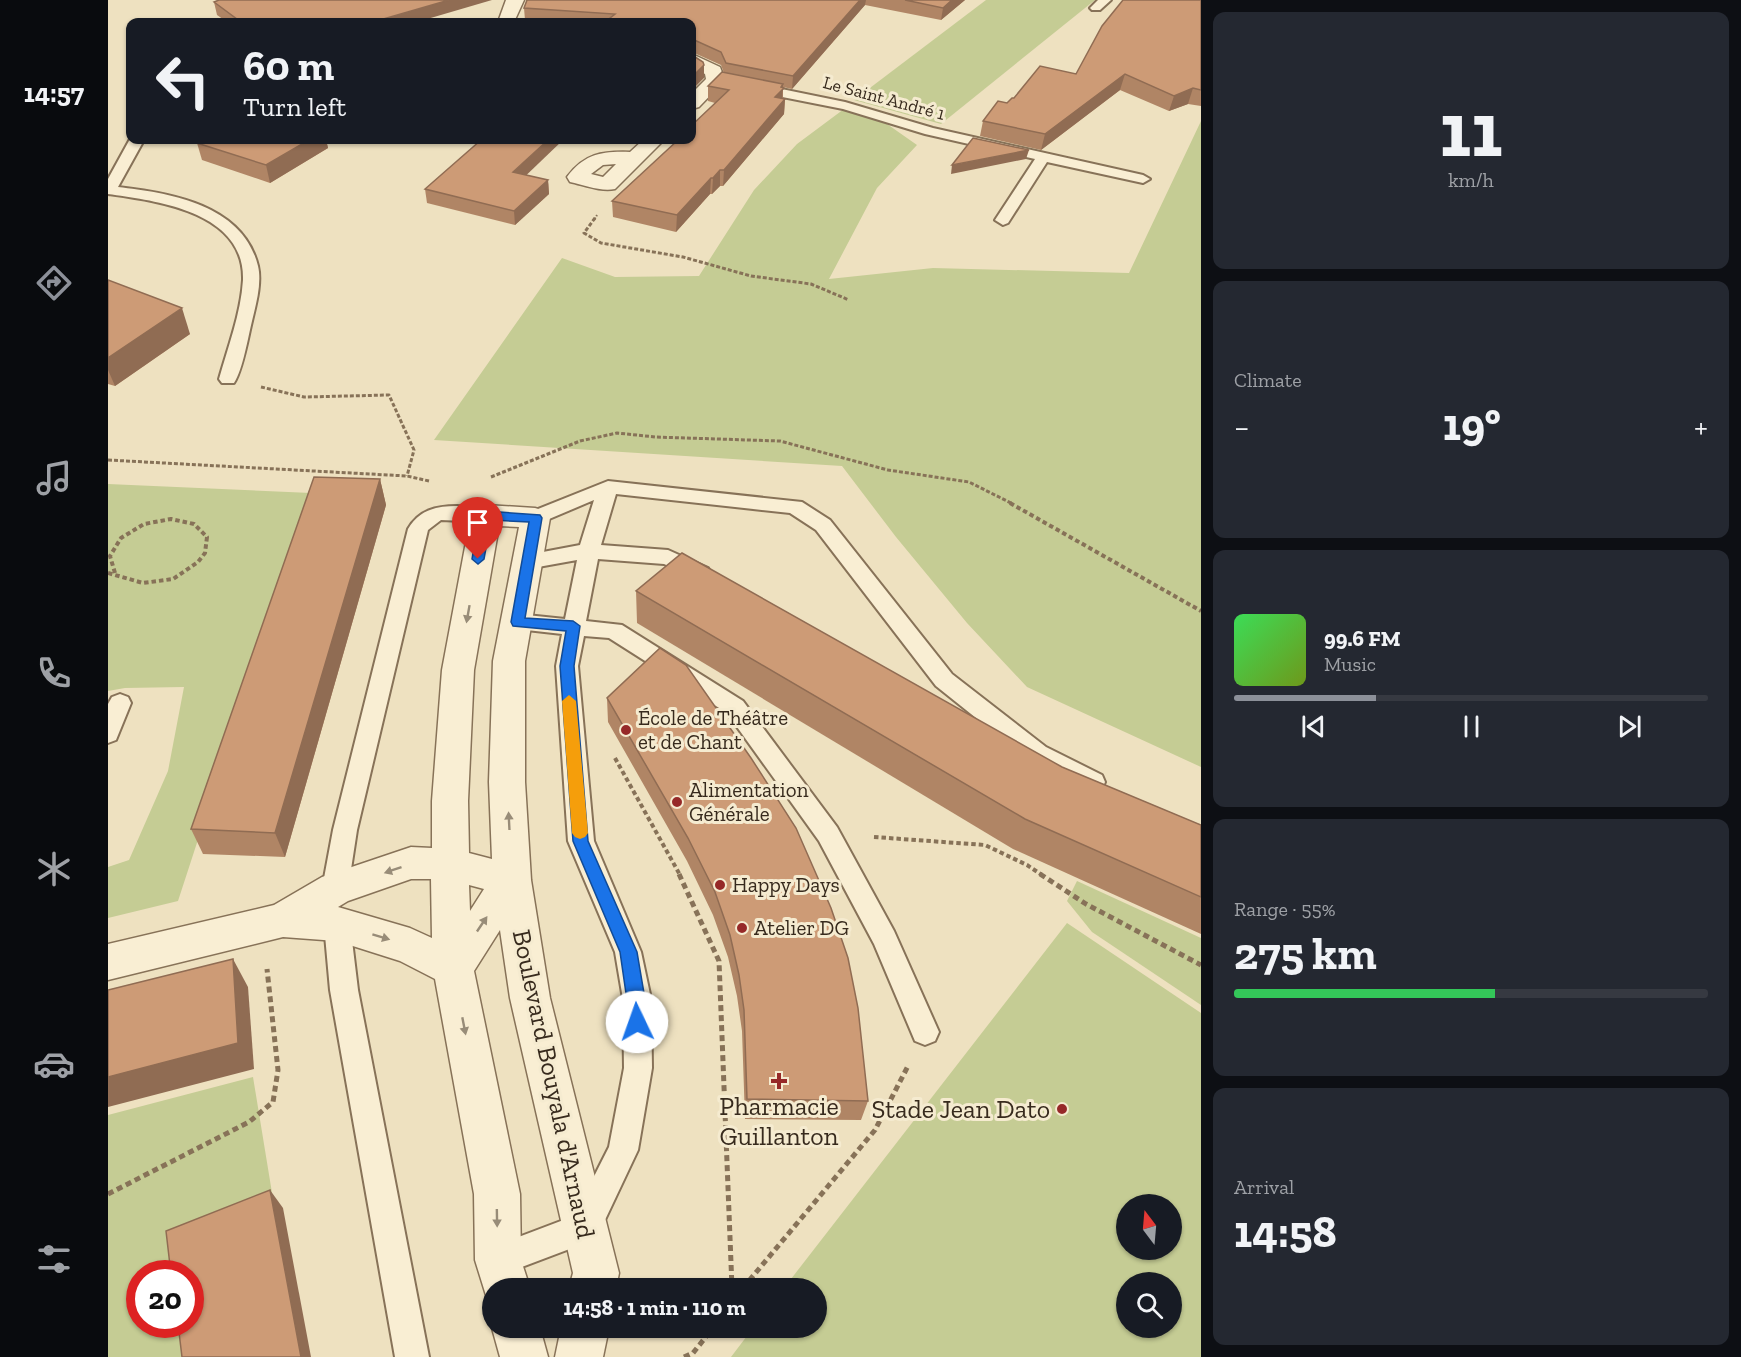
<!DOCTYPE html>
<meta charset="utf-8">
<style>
body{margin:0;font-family:"Zilla Slab",serif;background:#242831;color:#f1f3f6;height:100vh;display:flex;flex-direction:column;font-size:22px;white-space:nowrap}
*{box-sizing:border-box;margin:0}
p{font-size:20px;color:#9ea1a6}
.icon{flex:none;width:33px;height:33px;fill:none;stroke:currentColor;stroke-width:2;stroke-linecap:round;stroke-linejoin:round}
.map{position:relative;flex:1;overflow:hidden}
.sheet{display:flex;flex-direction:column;gap:12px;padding:12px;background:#0d0f14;width:540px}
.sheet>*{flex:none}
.guide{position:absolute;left:18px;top:18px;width:570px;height:126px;border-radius:12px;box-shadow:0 2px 4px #0004;background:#171b24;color:#f1f3f6;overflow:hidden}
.needle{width:39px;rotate:344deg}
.tools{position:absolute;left:1008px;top:1194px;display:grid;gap:12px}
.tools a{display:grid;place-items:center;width:66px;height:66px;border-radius:50%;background:#171b24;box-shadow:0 2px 4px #0004;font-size:30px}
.speed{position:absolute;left:18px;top:1260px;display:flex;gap:12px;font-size:30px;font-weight:700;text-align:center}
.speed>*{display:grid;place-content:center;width:78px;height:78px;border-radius:50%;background:#171b24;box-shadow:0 2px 4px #0004;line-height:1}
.speed .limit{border:9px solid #d22;background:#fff;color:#111}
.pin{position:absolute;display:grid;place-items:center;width:51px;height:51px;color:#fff;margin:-62px -26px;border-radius:50% 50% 50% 0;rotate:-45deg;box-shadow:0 0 6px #0007}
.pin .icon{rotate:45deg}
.me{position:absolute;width:66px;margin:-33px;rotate:357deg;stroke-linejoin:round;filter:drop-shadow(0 0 4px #0008)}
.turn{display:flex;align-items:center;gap:21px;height:126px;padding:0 18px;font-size:27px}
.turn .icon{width:78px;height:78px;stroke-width:2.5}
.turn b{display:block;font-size:42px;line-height:51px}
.big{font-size:45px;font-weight:700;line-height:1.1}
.sheet .widget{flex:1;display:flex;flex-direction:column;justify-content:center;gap:9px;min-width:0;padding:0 21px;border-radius:12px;background:#242831}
.sheet .dial{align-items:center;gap:0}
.dial b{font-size:78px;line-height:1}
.song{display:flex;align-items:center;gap:18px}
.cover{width:72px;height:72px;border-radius:9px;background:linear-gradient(135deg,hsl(130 70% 55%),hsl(80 70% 35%))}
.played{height:6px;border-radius:3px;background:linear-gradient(90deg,#8c9099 30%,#363941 30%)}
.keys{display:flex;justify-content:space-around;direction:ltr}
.heat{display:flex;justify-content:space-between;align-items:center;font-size:33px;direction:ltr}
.charge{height:9px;border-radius:4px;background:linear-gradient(90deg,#34c759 55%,#363941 0)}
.trip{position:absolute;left:374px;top:1278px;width:345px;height:60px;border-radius:30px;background:#171b24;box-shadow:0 2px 4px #0004;font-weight:700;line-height:60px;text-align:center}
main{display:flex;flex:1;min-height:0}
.dock{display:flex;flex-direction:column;width:108px;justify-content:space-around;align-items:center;background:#090b0e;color:#9ea1a6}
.dock .icon{width:42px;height:42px}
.dock .current{color:#8c9099}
.dock b{font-size:27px;color:#f1f3f6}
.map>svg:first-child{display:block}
.green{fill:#c5cc94;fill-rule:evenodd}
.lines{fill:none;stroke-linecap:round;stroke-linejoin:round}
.lane-casing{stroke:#877258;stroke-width:4}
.street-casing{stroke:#877258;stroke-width:3}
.path-far3{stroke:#877258;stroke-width:2;stroke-dasharray:3 1.5;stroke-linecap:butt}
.path-far2{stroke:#877258;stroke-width:3;stroke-dasharray:4 2;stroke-linecap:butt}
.path-far1{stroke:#877258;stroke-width:4;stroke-dasharray:4.5 3;stroke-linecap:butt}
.path{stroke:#877258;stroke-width:5;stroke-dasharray:6 4;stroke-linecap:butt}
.lane{fill:#f9eed3;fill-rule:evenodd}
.street{fill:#f9eed3;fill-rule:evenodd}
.wall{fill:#b08565}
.shaded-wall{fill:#906c53}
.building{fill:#cd9b76;stroke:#906c53;stroke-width:1.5}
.oneway{fill:#988c78}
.route{fill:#1a73e8;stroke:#114b97;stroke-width:1.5}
.slow{fill:#f59e0b}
.poi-dot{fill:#962928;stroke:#f5ebd0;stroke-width:2}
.labels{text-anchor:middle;stroke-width:6;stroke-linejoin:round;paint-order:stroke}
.far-street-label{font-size:18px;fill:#372a1d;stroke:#f5ebd0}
.poi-label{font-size:21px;fill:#372a1d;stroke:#f5ebd0;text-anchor:start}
.near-street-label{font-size:26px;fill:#372a1d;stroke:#f5ebd0}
.near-poi-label{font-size:26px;fill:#372a1d;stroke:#f5ebd0}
</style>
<main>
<nav class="dock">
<b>14:57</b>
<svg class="icon current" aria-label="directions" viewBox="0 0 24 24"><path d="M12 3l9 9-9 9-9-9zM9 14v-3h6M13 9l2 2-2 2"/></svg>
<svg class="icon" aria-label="music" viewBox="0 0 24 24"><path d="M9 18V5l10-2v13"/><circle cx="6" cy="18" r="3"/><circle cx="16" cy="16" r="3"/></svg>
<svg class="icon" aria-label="phone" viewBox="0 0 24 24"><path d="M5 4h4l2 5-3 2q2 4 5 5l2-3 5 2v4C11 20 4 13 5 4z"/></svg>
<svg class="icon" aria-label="climate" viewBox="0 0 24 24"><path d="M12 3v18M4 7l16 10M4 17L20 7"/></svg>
<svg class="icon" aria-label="car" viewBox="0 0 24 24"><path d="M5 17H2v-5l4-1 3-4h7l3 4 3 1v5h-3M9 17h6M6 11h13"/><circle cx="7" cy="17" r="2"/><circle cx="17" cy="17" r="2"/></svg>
<svg class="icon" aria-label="filters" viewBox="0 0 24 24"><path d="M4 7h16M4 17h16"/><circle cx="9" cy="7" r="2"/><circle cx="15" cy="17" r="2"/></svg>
</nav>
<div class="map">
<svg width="1093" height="1357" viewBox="0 0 1093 1357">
<rect width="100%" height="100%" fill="#eee1c0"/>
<g class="green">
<polygon points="878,0 987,0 833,124 746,100"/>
<polygon points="736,109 779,124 809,145 769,188 721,279 825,268 1021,273 1093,121 1093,767 919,687 859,623 788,537 734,466 326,440 454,258 507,277 591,276 646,190 689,144"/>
<polygon points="0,484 203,493 70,901 0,918 0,867 21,860 60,771 76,687 17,688 0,691"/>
<polygon points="969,881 1093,938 1093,1005 984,932 959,901"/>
<path d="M959 923 1093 1013V1357H623L645 1328H708V1288H676ZM1064 1204V1250H1018V1204ZM1064 1282V1328H1018V1282Z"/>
<polygon points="145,1077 165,1199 67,1273 32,1274 32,1324 74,1325 78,1357 0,1357 0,1115"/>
</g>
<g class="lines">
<g class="lane-casing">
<g id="lane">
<polygon points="990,0 1003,0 992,10 984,10 982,8"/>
<polygon points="644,83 737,102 825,128 1035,175 1042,179 1035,183 939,162 900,223 895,225 887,220 927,159 817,134 735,109 639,90 637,87"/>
<path d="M22 139 36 140 10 187C63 193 135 205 150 266 154 283 148 304 144 321 140 337 135 369 126 383H114L111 379C120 347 133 313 135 280 137 212 50 201 0 194V179Z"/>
<polygon points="500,481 694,502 722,520 844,674 938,747 994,775 997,782 994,789 985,792 922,761 828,686 708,530 682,513 508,494 493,545 560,550 600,568 603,573 600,578 593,580 556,564 490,559 478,621 514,625 635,701 729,827 786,931 831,1032 827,1041 817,1045 807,1041 766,944 711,841 619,713 501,638 476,636 470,666 486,841 533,952 543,999 544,1068 530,1150 488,1239 390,1276 379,1271 374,1260 379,1249 466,1216 501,1147 516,1068 515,999 507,952 460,841 448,666 454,634 401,628 398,622 401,616 409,614 457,619 469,560 419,569 412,567 409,562 412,557 419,555 472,545 486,500 427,525 420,523 417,518 420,513"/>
<path d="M349 506 385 510 388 515 385 520 378 522 333 520 320 530 249 830 240 889 236 897 227 900 218 897 214 889 225 830 300 529C311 510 328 506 349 506Z"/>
<polygon points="12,694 20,697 23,703 8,740 0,743 0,704 4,697"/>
<polygon points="229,912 238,916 242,924 250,990 321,1357 287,1357 222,990 216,924 220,916"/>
</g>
</g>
<g class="street-casing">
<g id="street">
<polygon points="398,0 416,0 406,22 390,22"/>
<polygon points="584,54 612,67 617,80 591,107 584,109 584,93 598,79 597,74 584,67"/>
<path d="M535 140H556L507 189C493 192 476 185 462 182L459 177C476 154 494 151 522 152ZM508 164 495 177 483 174 495 165Z"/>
<path d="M378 505 427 508 437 511 442 518 417 661V782L423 880 442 998 511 1273 508 1288H461L465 1273 402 998 392 930 366 971 412 1194 413 1260 422 1288H384V1306L381 1305 367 1260 366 1194 327 979 292 961 229 941 175 937 0 980V944L166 905 214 877 303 847 324 848V801L334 670 363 515 368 508ZM391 526 411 527 385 661 381 782 384 859 361 853 360 801 366 670ZM303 879H323L324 938 302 928 230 907 240 901ZM361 885 376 889 362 911Z"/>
<polygon points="384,1328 432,1328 440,1357 392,1357"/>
<polygon points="453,1328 501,1328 495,1357 447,1357"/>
</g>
</g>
<polyline class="path-far3" points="486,220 489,215"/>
<g class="path-far2">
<polyline points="487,218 476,233 493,243 575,257 643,276 703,284 741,300"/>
<polyline points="153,387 196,397 281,395 306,450 299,476"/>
<polyline points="0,460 299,476 321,481"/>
<polyline points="383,477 472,441 509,433 547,437 672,441 780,470 861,482 905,504"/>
</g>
<g class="path-far1">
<polyline points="902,503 1093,611"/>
<polyline points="0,573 35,583 65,579 90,562 97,553 99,537 86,524 63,519 36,524 13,538 2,556 7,573"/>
<polyline points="507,758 572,875"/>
<polyline points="766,837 877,845 919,865 934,875"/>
</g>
<g class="path">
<polyline points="571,874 611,961 624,1288"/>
<polyline points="932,874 978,904 1093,965"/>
<polyline points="0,1194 141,1122 165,1102 170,1070 159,969"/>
<polyline points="635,1288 767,1130 800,1066"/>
<polyline points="576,1357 585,1353 605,1328"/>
</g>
<use href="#lane" class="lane"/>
<use href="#street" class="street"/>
</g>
<g class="wall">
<polygon points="419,0 857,0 833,20 757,5 684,89 675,87 675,99 677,99 676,114 615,186 612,186 604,194 602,194 568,232 505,217 504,201 584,140 607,103 600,101 600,86 616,73 613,65 584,52 584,22 448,22 417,20 416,8"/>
<polygon points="1093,0 1093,106 1080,104 1061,111 1012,90 933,150 872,136 875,121 906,98 968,74"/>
<polygon points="106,2 309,22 119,22 109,15"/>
<polygon points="95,140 218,140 220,148 162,183 94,160 89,143"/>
<polygon points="418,175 440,180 441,194 407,225 319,203 317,189"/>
<polygon points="0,280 82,334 7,386 0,384"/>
<polygon points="272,479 278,505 177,857 95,854 83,829"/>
<polygon points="528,591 954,767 1093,825 1093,934 905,849 529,623"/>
<polygon points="499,698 760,1101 753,1120 637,1119 634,1031 629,996 620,957 605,915 579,861 500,722"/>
</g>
<g class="shaded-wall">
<polygon points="341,0 384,0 309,22 265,22"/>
<polygon points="752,0 758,0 757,5 684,89 685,76"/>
<polygon points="844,0 857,0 833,20 835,8"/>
<polygon points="596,65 596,78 584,90 584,77"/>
<polygon points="1017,74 1012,90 933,150 937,134"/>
<polygon points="675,84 674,102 677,99 676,114 615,186 616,170 667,97"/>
<polygon points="1085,88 1080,104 1061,111 1066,96"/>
<polygon points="201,140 218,140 220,148 162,183 158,165"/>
<polygon points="440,140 455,140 407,186 405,172"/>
<polygon points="921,150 918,159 843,174 844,165"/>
<polygon points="612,170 612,186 604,194 605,178"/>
<polygon points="603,178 602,194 568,232 569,215"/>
<polygon points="440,180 441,194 407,225 406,211"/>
<polygon points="74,308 82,334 7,386 0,370 0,358"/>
<polygon points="272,479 278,505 177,857 167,833"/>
<polygon points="125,959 140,987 146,1069 0,1107 0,1077"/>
<polygon points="162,1190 175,1208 203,1357 193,1357"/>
</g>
<g class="building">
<polygon points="111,0 341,0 265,22 133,22 106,2"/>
<polygon points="419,0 752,0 685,76 618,63 613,52 584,39 584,41 584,22 497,22 507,14 416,8"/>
<polygon points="797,0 844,0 835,8"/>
<polygon points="1015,0 1093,0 1093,90 1085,88 1066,96 1017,74 937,134 875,121 890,101 899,103 904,98 906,98 932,66 968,74 994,26"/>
<polygon points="584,55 595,62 596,65 584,77"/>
<polygon points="614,72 675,84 673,87 676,88 667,97 677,99 616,170 612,170 605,178 603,178 569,215 504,201 570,140 584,140 584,125 621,90 600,86"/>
<polygon points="865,138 921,150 844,165"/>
<polygon points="95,140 201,140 158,165 89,143"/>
<polygon points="373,140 440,140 405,172 440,180 406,211 317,189"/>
<polygon points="0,280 74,308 0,358"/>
<polygon points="206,477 272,479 167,833 83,829"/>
<polygon points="574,553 954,767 1093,825 1093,897 917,819 528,591"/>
<polygon points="552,648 578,665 643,758 688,828 723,908 740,958 750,1008 760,1101 639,1099 636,1010 631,975 622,935 607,892 580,838 499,698"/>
<polygon points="125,959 130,1043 0,1077 0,990"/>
<polygon points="162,1190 193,1357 74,1357 70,1324 82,1324 82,1274 63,1274 58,1231"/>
</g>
<defs><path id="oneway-solid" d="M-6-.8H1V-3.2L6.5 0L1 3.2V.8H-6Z" transform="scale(1.5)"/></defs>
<g class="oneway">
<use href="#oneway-solid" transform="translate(360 614) rotate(100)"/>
<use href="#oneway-solid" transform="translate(401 821) rotate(-93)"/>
<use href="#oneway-solid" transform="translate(285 870) rotate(161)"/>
<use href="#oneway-solid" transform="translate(374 924) rotate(-56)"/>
<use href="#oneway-solid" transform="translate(273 937) rotate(17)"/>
<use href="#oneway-solid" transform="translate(356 1026) rotate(79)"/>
<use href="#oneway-solid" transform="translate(389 1218) rotate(89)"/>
</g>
<polygon class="route" points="378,511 432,515 434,518 417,618 465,621 472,626 466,666 480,841 529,952 537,999 537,1022 535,1028 529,1030 523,1028 512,952 465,841 452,666 458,631 405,626 403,622 421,522 383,520 376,559 370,564 364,559 372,515"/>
<polygon class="slow" points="461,695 468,701 480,833 477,837 472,839 467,837 464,833 454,701"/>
<g class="poi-dot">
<circle cx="518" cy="730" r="6"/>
<circle cx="569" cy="802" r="6"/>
<circle cx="612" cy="885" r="6"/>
<circle cx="634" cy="928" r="6"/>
<path d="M668 1072h6v6h6v6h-6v6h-6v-6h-6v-6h6z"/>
<circle cx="954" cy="1109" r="6"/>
</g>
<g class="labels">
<g class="far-street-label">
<text transform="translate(776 98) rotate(15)" y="6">Le Saint André 1</text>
</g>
<g class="poi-label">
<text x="530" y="725">École de Théâtre<tspan x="530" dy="24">et de Chant</tspan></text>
<text x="581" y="797">Alimentation<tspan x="581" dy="24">Générale</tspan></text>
<text x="624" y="892">Happy Days</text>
<text x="646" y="935">Atelier DG</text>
</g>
<g class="near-street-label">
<text transform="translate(446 1084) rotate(78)" y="9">Boulevard Bouyala d'Arnaud</text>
</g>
<g class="near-poi-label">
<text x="671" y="1115">Pharmacie<tspan x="671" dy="30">Guillanton</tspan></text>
<text x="942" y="1118" text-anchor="end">Stade Jean Dato</text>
</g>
</g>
</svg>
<div class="tools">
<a><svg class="needle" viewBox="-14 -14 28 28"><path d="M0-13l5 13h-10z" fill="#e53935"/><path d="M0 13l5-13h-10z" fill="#9ea1a6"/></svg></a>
<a><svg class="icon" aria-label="search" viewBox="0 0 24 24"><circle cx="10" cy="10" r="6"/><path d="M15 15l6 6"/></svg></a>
</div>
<div class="speed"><div class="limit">20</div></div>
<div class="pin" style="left:370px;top:559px;background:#d93025"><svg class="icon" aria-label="arrive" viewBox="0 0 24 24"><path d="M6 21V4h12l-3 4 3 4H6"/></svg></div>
<svg class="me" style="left:529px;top:1022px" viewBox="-20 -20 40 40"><circle r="19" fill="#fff"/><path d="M0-13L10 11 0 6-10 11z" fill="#1a73e8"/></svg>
<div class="trip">14:58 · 1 min · 110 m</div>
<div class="guide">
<div class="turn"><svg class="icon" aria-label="left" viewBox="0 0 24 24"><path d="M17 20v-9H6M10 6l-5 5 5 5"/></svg><div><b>60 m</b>Turn left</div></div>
</div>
</div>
<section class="sheet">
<div class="widget dial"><b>11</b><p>km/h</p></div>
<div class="widget"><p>Climate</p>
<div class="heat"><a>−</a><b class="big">19°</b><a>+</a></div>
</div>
<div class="widget">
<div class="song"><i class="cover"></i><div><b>99.6 FM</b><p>Music</p></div></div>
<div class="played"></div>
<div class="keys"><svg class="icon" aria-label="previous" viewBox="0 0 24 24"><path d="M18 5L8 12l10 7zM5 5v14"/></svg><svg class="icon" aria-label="pause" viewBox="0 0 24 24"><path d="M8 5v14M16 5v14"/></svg><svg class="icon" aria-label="next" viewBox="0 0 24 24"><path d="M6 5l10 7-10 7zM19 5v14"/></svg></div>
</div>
<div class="widget"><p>Range · 55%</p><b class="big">275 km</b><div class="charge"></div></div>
<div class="widget"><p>Arrival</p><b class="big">14:58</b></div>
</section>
</main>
